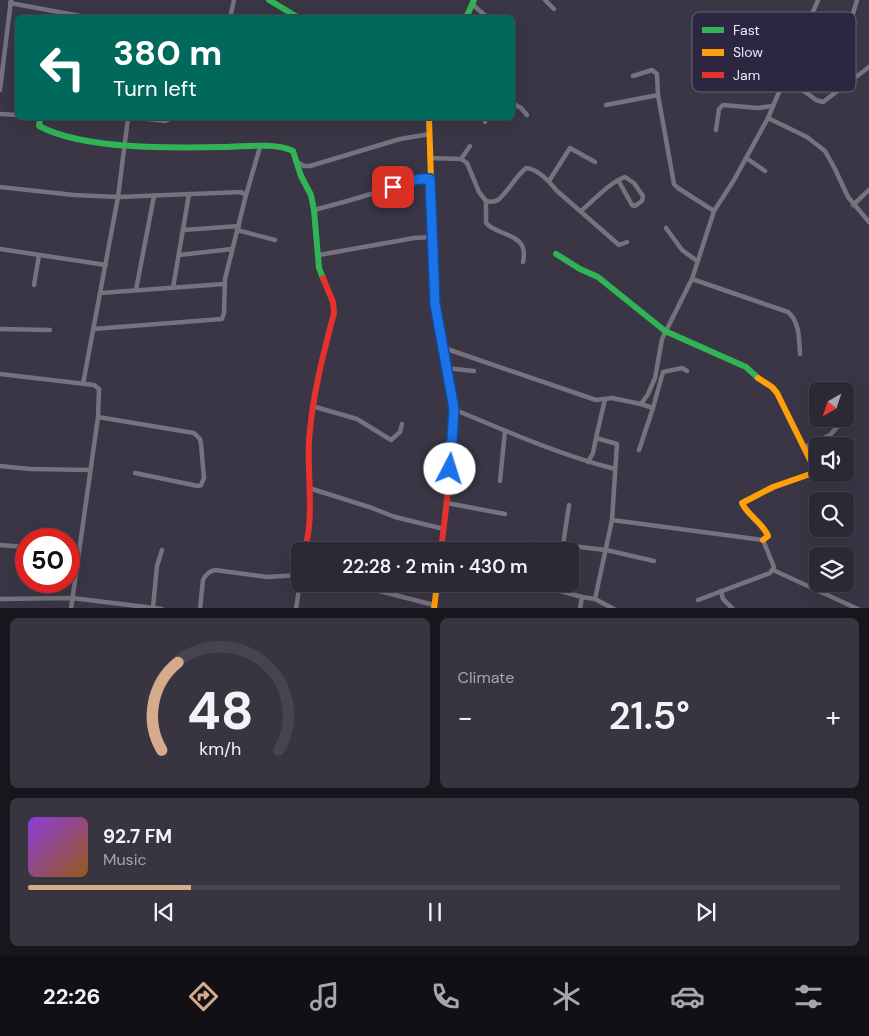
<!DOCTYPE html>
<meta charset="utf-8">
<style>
body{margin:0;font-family:"DM Sans",sans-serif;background:#383440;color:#f1f3f6;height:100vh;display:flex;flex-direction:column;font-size:19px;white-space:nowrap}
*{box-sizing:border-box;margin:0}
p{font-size:16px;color:#a6a6ac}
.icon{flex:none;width:28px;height:28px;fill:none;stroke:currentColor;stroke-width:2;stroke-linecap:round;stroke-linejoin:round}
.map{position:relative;height:608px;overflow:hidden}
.side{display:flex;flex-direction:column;gap:10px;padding:10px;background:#18161d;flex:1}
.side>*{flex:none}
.top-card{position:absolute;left:15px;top:15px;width:500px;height:105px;border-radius:8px;box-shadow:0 5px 20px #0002,0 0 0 1px #48444f;background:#00695c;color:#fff;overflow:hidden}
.needle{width:32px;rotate:219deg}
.buttons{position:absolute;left:809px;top:382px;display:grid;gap:10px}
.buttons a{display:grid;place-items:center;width:45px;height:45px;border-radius:8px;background:#2c2834;box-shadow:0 5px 20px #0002,0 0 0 1px #48444f;font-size:25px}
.speed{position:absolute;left:15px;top:528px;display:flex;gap:10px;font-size:25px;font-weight:700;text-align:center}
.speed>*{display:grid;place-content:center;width:65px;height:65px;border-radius:50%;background:#2c2834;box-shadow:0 5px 20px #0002,0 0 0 1px #48444f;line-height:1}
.speed .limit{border:8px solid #d22;background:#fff;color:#111}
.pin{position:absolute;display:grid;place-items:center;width:42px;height:42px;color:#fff;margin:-21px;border-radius:10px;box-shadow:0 2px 8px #0006}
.me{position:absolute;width:55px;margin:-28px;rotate:5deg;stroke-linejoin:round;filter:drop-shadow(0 0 4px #0008)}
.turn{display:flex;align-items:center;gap:18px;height:105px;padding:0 15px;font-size:22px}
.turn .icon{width:65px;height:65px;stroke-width:2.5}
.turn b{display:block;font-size:35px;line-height:42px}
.big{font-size:38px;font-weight:600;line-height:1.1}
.side .tile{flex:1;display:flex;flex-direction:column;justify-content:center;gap:8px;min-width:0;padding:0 18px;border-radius:8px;background:#383440}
.side .dial{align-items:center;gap:0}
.dial svg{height:130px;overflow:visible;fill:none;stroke:#48444f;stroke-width:7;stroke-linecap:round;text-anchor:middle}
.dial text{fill:#f1f3f6;stroke:none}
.song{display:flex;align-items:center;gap:15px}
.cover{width:60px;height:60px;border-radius:8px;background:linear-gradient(135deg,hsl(270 70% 55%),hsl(30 70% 35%))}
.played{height:5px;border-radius:2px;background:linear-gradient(90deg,#d6ab8b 20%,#48444f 20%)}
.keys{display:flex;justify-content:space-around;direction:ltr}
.heat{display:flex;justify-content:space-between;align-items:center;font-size:28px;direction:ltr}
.side .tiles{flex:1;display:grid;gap:10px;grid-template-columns:1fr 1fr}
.tile:last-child{grid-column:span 2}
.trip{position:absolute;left:291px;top:542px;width:288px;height:50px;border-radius:8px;background:#2c2834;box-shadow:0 5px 20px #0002,0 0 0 1px #48444f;font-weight:600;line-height:50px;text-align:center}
.tabs{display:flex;height:80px;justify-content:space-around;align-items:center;background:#121015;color:#a6a6ac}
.tabs .icon{width:35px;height:35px}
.tabs .on{color:#d6ab8b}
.tabs b{font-size:22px;color:#f1f3f6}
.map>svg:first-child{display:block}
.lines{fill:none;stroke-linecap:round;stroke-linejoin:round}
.street{stroke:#76727e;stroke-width:4.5}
.fast{stroke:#30b455;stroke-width:6}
.slow{stroke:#ff9f0a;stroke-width:6}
.jam{stroke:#e5322d;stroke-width:6}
.route-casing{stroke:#114b97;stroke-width:12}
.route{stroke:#1a73e8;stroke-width:9}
.key{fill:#2d2640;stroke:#666077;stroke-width:1}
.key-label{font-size:14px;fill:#eae6f8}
</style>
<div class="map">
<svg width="869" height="609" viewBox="0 0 869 609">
<rect width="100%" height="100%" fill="#3a3645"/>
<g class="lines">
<g class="street">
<polyline points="545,0 554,9"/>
<polyline points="10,3 91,18"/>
<polyline points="472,4 488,18"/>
<polyline points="230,18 234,0"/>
<polyline points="849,27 857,0"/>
<polyline points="835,71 845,86"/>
<polyline points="633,76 652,70 657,74 658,95 674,184 678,188 714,211"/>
<polyline points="785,77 816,100 823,102 869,67"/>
<polyline points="0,90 11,0"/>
<polyline points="512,103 521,108 527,115"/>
<polyline points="606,105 658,95"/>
<polyline points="0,114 18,115"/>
<polyline points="139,118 165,121 173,118"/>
<polyline points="484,118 485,122"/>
<polyline points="768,118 807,137 825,151 835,169 848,197 869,222"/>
<polyline points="716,130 719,109 723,105 758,108 772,106"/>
<path d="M430 158 461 159 467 163 479 192 486 201V223C498 237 530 232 523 262"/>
<polyline points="746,158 765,171"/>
<polyline points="461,159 470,146"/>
<polyline points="297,162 304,166 310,166 400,139 430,134"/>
<polyline points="549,181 570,148 595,162"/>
<polyline points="0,187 74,195 118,197 241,192 246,195 225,279 224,313 222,319 93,329"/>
<polyline points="246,195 260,147"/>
<path d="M486 201C490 202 494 202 498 200 507 193 515 177 526 168 538 169 549 181 556 190L619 245 627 242"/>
<polyline points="853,205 869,190"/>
<path d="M314 210C333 205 352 200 371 194 390 188 410 178 430 179"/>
<path d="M581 211C595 199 609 183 625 177L634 183 643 196 642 201 635 206 632 205 618 180"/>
<polyline points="666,228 682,250 697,261"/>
<polyline points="183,230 239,226"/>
<polyline points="237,230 275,240"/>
<polyline points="0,249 106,265"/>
<polyline points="179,255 232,249"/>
<polyline points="319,255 414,238 432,237"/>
<path d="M692 279 788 312C800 322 799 340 800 354"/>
<polyline points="34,285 39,255"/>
<polyline points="173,288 189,194"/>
<polyline points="136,290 154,196"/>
<polyline points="100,293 224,284"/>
<polyline points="0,329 50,330"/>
<polyline points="441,347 596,400 612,398 641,404 653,408 639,450"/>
<polyline points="446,368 474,371"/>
<polyline points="0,374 94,385 99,389 98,417 71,609"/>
<polyline points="83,384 118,197 128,118"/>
<polyline points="641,404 648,394 655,378 662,339 692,279 714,211 734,180 768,118 818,0"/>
<polyline points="312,406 357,419 391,440 400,432 402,424"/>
<polyline points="653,408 663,372 682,368 687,371"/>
<path d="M453 409C506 431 560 455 615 469"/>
<polyline points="98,417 194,433 200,439 201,444 204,478 201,485 198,486 135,473"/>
<polyline points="805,447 830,435 841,423 839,419"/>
<polyline points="588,462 593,453 596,438"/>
<polyline points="0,466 30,469 90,470"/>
<polyline points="500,481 505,431"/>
<polyline points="309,488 372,508 395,517 444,529"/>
<polyline points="447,503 505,514"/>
<polyline points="569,505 563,545 606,550 654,561"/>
<polyline points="612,520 763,540 774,567 770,573 698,600"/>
<polyline points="533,543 563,545"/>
<polyline points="0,545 26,547"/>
<polyline points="69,552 78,553"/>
<polyline points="773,570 858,609"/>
<polyline points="352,584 434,605"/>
<polyline points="535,584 582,597 595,599 612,520 617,444 596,438 605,399"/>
<polyline points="721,591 723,599 733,609"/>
<polyline points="0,599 72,598 162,609"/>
<polyline points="595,599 614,609"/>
<polyline points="153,607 157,566 162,550"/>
<path d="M200 609 203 580C206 574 209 571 215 570L267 577 300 575"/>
<polyline points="296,609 300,582"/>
<polyline points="580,609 582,597"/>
</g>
<g class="fast">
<polyline points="269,0 299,18"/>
<polyline points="466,18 474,0"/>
<path d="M40 118 39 126C84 150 173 148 224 147 246 147 273 142 293 151L301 176 311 195 314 210 319 268 323 278"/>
<polyline points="556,254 580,269 598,277 665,331 746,367 758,378"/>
</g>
<g class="slow">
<polyline points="429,118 435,304 453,409 452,451 450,473"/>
<path d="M758 378 772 387 777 393 816 472 773 487 742 503C748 516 762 522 768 536L763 540"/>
<polyline points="434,609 437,584"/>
</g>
<g class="jam">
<path d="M304 551C315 520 307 474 309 441 312 397 323 355 334 313L333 302 323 278"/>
<polyline points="441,551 450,473"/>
</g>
</g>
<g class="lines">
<g class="route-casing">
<path id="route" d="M393 187C406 182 417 178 430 179L435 304 454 409 450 469"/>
</g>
<use href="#route" class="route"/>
</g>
<rect x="692" y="12" width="164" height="80" rx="8" class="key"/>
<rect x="702" y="27" width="22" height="6" fill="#30b455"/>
<rect x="702" y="49" width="22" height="7" fill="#ff9f0a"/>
<rect x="702" y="72" width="22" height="6" fill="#e5322d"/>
<g class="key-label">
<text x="733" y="35">Fast</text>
<text x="733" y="57">Slow</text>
<text x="733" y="80">Jam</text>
</g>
</svg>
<div class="buttons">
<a><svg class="needle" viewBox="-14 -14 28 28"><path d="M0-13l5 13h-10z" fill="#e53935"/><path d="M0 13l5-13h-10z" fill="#a6a6ac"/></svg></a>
<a><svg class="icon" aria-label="sound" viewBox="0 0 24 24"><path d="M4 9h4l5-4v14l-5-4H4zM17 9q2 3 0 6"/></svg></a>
<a><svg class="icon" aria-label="search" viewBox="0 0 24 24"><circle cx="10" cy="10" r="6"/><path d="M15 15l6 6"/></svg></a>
<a><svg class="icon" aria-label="layers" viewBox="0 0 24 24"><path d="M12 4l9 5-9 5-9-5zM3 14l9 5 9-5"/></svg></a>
</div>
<div class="speed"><div class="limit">50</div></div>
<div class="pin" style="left:393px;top:187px;background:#d93025"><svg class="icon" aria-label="arrive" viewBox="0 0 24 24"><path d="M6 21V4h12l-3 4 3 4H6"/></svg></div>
<svg class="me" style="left:450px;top:469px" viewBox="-20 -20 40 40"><circle r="19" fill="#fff"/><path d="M0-13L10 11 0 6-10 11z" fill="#1a73e8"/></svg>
<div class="trip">22:28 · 2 min · 430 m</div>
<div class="top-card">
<div class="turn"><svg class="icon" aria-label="left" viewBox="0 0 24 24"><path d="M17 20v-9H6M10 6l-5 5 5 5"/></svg><div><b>380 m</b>Turn left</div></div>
</div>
</div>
<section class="side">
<div class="tiles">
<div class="tile dial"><svg viewBox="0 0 100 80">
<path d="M14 69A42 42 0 1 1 86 69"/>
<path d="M14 69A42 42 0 0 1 24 15" stroke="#d6ab8b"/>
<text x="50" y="56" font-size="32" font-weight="700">48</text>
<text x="50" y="72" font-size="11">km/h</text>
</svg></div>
<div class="tile"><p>Climate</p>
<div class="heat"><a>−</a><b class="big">21.5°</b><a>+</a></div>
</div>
<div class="tile">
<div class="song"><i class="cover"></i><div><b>92.7 FM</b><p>Music</p></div></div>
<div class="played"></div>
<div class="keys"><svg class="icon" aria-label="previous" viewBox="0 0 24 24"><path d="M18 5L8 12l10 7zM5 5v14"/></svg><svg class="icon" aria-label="pause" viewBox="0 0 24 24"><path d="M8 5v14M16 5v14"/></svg><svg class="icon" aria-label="next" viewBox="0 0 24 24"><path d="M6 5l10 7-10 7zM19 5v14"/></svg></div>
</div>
</div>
</section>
<nav class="tabs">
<b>22:26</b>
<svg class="icon on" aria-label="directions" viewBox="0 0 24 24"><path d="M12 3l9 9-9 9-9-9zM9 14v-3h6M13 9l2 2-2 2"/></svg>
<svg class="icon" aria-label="music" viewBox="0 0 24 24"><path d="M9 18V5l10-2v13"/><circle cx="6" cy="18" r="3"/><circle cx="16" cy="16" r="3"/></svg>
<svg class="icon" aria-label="phone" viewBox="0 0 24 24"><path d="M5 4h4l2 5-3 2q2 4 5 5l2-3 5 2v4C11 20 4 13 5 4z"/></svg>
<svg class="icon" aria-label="climate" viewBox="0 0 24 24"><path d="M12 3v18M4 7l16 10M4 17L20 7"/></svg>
<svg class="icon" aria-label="car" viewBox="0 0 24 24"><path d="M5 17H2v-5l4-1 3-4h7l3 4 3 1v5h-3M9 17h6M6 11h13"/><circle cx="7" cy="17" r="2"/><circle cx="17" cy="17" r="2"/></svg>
<svg class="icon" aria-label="filters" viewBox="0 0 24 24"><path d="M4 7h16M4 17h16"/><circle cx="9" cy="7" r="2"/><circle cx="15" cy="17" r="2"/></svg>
</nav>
